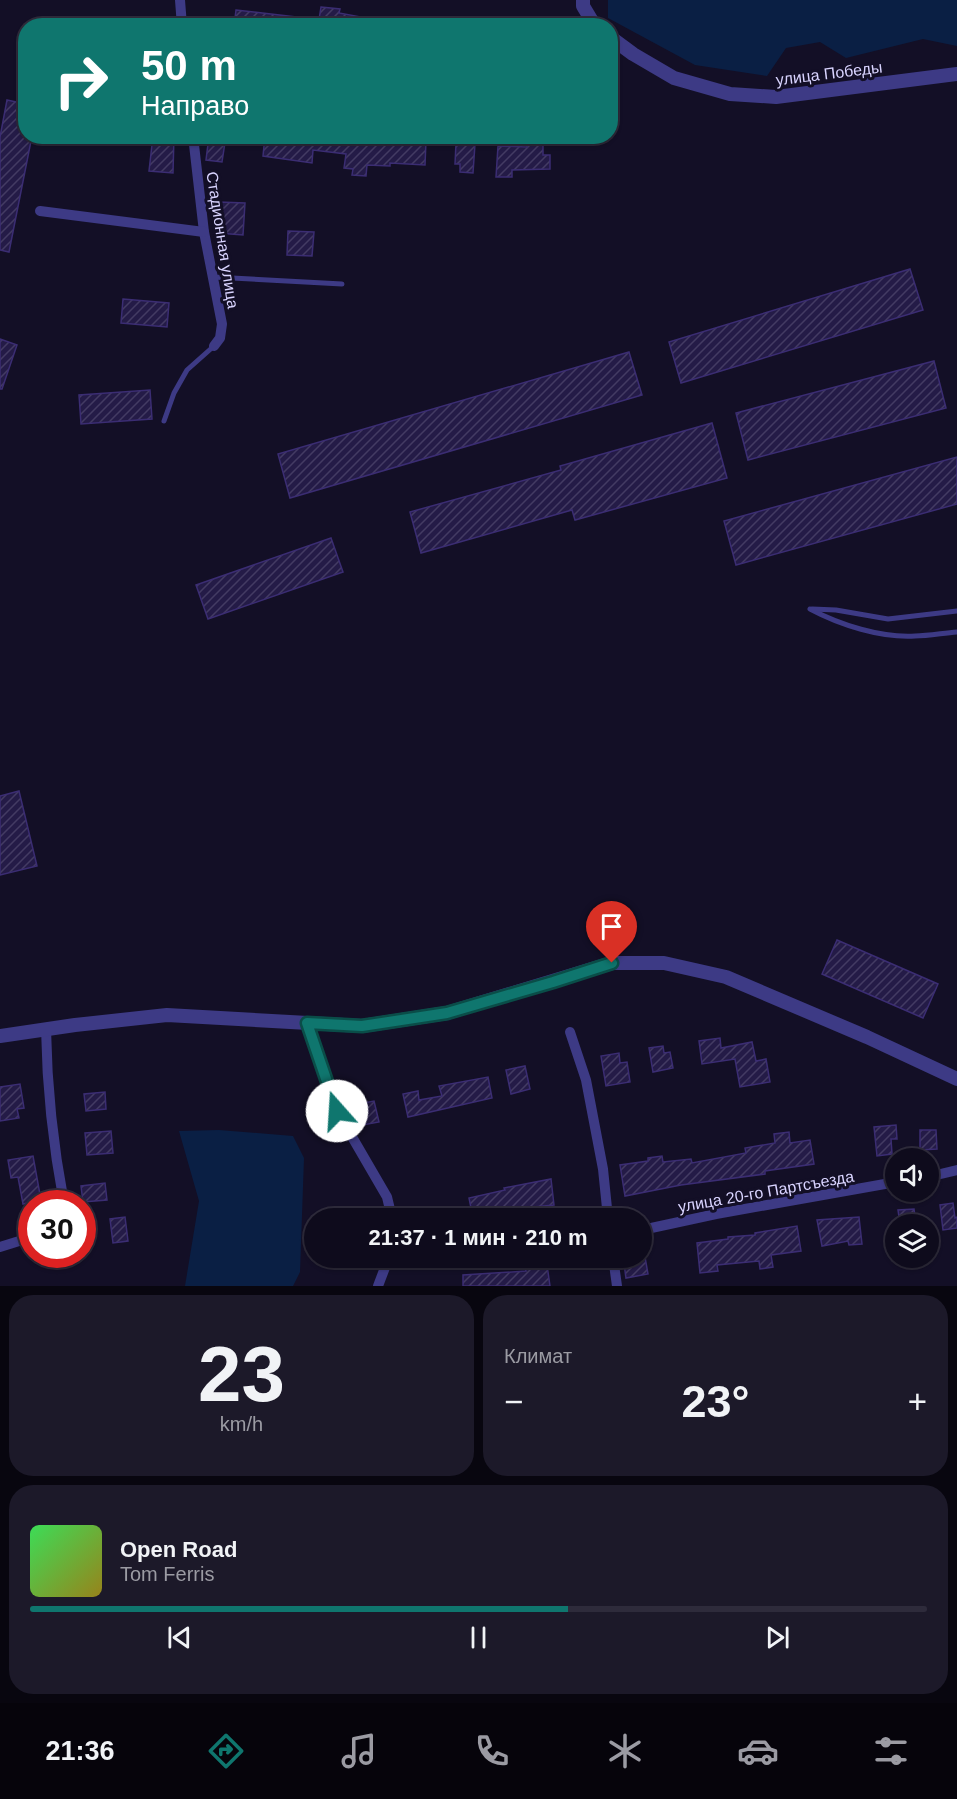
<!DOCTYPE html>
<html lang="ru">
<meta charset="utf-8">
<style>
body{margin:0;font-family:Arial,sans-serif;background:#1c1929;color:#f1f3f6;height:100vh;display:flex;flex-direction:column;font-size:22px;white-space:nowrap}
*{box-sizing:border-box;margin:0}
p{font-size:20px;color:#9b9ba3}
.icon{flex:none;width:33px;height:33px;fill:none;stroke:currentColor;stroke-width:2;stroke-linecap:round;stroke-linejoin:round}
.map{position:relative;height:1286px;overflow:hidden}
.panel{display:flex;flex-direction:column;gap:9px;padding:9px;background:#08060f;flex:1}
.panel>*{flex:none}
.hud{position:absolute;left:18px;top:18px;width:600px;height:126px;border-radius:24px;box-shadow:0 2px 4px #0004,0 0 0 2px #2e2b3b;background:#0f766e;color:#fff;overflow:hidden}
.controls{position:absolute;left:885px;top:1148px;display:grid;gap:12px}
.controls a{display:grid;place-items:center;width:54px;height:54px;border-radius:50%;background:#0e0b1c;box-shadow:0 2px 4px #0004,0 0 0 2px #2e2b3b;font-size:30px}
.speed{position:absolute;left:18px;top:1190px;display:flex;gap:12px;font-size:30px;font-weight:700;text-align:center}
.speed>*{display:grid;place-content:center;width:78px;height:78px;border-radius:50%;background:#0e0b1c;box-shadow:0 2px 4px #0004,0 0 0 2px #2e2b3b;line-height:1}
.speed .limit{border:9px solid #d22;background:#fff;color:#111}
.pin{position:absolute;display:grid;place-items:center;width:51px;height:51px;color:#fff;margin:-62px -26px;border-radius:50% 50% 50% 0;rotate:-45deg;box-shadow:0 0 6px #0007}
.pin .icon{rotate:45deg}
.me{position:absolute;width:66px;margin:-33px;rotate:341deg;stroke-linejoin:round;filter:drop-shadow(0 0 4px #0008)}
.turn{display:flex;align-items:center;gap:21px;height:126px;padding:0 24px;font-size:27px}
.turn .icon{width:78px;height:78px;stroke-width:2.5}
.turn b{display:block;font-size:42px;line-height:51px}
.big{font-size:45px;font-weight:800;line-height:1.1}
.panel .widget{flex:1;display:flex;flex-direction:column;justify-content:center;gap:9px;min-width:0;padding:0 21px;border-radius:24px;background:#1c1929}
.panel .dial{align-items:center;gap:0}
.dial b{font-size:78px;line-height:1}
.song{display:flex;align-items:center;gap:18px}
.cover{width:72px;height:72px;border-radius:9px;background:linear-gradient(135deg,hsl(130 70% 55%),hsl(50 70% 35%))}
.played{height:6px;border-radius:3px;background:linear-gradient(90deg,#0f766e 60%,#2e2b3b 60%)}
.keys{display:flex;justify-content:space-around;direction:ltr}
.heat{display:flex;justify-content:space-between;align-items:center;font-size:33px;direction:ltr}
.panel .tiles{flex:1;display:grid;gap:9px;grid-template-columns:1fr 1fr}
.widget:last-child{grid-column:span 2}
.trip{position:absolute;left:304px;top:1208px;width:348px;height:60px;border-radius:30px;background:#0e0b1c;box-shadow:0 2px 4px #0004,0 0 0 2px #2e2b3b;font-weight:800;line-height:60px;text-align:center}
.tab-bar{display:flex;height:96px;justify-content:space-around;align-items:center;background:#06040b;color:#9b9ba3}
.tab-bar .icon{width:42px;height:42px}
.tab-bar .current{color:#0f766e}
.tab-bar b{font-size:27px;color:#f1f3f6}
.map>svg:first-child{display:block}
.water{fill:#0a1f44}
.building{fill:url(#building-hatch);stroke:#3b2d73;stroke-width:1.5}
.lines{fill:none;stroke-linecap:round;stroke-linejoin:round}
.service{stroke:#3d3a85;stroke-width:5}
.minor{stroke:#3d3a85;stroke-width:10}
.tertiary{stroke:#3d3a85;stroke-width:14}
.route-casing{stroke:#0a4d48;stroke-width:15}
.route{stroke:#0f766e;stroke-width:10}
.labels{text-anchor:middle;stroke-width:6;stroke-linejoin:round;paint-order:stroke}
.street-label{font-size:16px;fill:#d9d4ff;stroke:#130f26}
</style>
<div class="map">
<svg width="957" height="1286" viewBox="0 0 957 1286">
<defs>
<pattern id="building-hatch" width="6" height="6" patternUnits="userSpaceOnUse" patternTransform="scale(1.5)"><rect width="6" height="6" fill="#241b47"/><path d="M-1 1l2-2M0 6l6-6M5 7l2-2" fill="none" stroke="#433b63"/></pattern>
</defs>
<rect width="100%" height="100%" fill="#130f26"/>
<g class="water">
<polygon points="608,0 957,0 957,46 923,39 846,58 820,42 786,48 767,76 695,65 608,18"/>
<polygon points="219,1130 293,1136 304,1158 300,1272 293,1286 185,1286 199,1201 179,1131"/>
</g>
<g class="building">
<polygon points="321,7 340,9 339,13 377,20 376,26 318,26"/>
<polygon points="236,10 313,19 312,26 234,26"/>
<polygon points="7,100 26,104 26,136 32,136 9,252 0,250 0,137"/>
<polygon points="153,136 174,136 173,173 149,171"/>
<polygon points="209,136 226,136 222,162 206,160"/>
<polygon points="265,136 339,136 338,141 378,145 378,143 410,144 411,140 426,141 425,165 390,163 390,166 367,165 366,176 352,175 353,169 344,168 346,154 313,150 312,163 263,156"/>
<polygon points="456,143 475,144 473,173 460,172 460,164 455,164"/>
<polygon points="543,144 543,155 550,155 550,169 512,170 512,177 496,177 498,146 527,147 527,145"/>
<polygon points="219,202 245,203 243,235 218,233"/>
<polygon points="288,231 314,232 312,256 287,255"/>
<polygon points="910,269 923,310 681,383 669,342"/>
<polygon points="123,299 169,303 167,327 121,323"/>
<polygon points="0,339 17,345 2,389 0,389"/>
<polygon points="629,352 642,395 290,498 278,454"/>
<polygon points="934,361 946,408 748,460 736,413"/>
<polygon points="150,390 152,419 81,424 79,395"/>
<polygon points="712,423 727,478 575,520 572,510 421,553 410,512 561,470 560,466"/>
<polygon points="957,457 957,504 736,565 724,521"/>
<polygon points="331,538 343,572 208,619 196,585"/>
<polygon points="19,791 37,866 0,875 0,796"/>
<polygon points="837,940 938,984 923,1018 822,974"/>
<polygon points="720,1038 721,1048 752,1042 756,1061 766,1059 770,1082 740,1087 735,1059 702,1064 699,1041"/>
<polygon points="663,1046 664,1053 670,1052 673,1068 653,1072 649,1048"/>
<polygon points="619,1053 620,1063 627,1062 630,1082 606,1086 601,1056"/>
<polygon points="525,1066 530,1089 511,1094 506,1070"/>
<polygon points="488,1077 492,1098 408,1117 403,1094 418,1091 419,1100 442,1096 439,1086"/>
<polygon points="20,1084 24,1108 17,1109 19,1118 0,1121 0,1087"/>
<polygon points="105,1092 106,1109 86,1111 84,1094"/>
<polygon points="374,1101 379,1122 363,1125 358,1104"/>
<polygon points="896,1125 897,1139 891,1139 892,1154 877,1156 874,1127"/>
<polygon points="920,1130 936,1130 937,1149 920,1150"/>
<polygon points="111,1131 113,1153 87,1155 85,1133"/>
<polygon points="789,1132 790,1143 810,1140 814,1164 765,1171 765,1174 681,1185 625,1196 620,1165 648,1161 648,1158 662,1156 663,1162 691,1159 692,1163 746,1153 745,1148 775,1143 774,1134"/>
<polygon points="33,1156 41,1200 23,1204 18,1177 11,1178 8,1160"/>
<polygon points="551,1179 554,1205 523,1208 523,1212 495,1218 473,1218 469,1198 505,1190 504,1188"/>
<polygon points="105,1183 107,1200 83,1202 81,1186"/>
<polygon points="953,1203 955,1218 957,1217 957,1228 943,1230 940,1205"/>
<polygon points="914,1209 916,1224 900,1224 898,1210"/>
<polygon points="125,1217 128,1241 113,1243 110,1219"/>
<polygon points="859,1217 862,1244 849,1245 848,1241 822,1246 817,1220"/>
<polygon points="797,1226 801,1251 771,1255 773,1267 760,1269 759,1261 717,1265 718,1271 700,1273 697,1243 728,1239 728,1237 755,1235 755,1233"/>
<polygon points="623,1257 645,1257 648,1274 626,1278"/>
<polygon points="547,1265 550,1286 463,1286 463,1275 526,1271 525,1268"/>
</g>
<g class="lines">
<g class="service">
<polyline points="213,277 342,284"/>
<polyline points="164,421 174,393 187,370 214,346"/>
<path d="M810 609C840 625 881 638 915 636 929 636 943 633 957 632"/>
<polyline points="812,609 836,610 888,619 957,611"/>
</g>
<g class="minor">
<polyline points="180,0 182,26"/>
<polyline points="193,136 204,232 222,324 220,338 214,346"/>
<polyline points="40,211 204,232"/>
<polyline points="307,1023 337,1111 387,1197 392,1218"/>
<path d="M46 1029C47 1088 53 1145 64 1203"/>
<polyline points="570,1032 586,1080 603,1169 608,1218"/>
<polyline points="928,1177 957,1170"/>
<polyline points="642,1230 716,1214 896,1182"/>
<polyline points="0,1247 32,1237"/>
<polyline points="613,1257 617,1286"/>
<polyline points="378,1286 389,1257"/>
</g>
<g class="tertiary">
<polyline points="583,0 583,6 595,26"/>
<polyline points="610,37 633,54 674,78 730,94 776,97 957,74"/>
<polyline points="0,1036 75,1025 167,1015 362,1026 447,1013 612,963 664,963 726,977 867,1037 957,1079"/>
</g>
</g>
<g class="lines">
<g class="route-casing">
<polyline id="route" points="337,1111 307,1023 362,1026 447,1013 553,982 612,963"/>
</g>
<use href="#route" class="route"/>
</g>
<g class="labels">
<g class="street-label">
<text transform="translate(829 73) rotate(-7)" y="6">улица Победы</text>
<text transform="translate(223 240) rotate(81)" y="6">Стадионная улица</text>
<text transform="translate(766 1191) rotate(-10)" y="6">улица 20-го Партсъезда</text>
</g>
</g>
</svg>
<div class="controls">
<a><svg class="icon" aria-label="sound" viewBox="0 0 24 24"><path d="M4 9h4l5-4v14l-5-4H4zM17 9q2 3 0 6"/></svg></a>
<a><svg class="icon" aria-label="layers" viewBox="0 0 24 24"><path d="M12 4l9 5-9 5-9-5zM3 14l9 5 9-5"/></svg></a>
</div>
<div class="speed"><div class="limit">30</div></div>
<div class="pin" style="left:612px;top:963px;background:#d93025"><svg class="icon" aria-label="arrive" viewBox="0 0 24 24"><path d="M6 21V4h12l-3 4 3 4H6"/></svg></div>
<svg class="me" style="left:337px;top:1111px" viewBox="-20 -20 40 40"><circle r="19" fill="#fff"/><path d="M0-13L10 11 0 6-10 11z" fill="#0f766e"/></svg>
<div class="trip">21:37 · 1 мин · 210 m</div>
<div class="hud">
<div class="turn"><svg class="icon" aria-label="right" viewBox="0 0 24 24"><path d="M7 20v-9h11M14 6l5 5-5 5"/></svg><div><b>50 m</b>Направо</div></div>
</div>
</div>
<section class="panel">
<div class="tiles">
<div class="widget dial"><b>23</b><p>km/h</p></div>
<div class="widget"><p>Климат</p>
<div class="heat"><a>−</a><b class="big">23°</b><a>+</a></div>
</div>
<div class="widget">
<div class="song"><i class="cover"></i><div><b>Open Road</b><p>Tom Ferris</p></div></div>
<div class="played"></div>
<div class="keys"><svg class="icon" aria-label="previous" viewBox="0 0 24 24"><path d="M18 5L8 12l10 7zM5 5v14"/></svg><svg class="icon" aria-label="pause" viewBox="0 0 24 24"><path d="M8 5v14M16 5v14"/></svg><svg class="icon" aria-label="next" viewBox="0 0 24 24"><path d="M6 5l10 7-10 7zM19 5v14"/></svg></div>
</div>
</div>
</section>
<nav class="tab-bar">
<b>21:36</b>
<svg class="icon current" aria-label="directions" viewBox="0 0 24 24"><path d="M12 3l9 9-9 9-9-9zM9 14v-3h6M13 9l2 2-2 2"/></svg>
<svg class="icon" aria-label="music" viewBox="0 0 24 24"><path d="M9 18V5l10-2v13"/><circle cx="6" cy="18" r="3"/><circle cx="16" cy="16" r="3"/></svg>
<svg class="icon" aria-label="phone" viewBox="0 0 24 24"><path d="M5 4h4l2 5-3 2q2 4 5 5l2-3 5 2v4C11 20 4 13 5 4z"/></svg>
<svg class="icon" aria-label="climate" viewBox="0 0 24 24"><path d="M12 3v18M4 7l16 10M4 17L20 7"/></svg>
<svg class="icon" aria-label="car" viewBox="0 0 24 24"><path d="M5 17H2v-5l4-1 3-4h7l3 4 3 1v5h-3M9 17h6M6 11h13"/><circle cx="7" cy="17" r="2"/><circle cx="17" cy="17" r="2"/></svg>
<svg class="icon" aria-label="filters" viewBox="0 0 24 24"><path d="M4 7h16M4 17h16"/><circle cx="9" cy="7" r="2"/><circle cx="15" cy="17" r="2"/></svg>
</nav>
